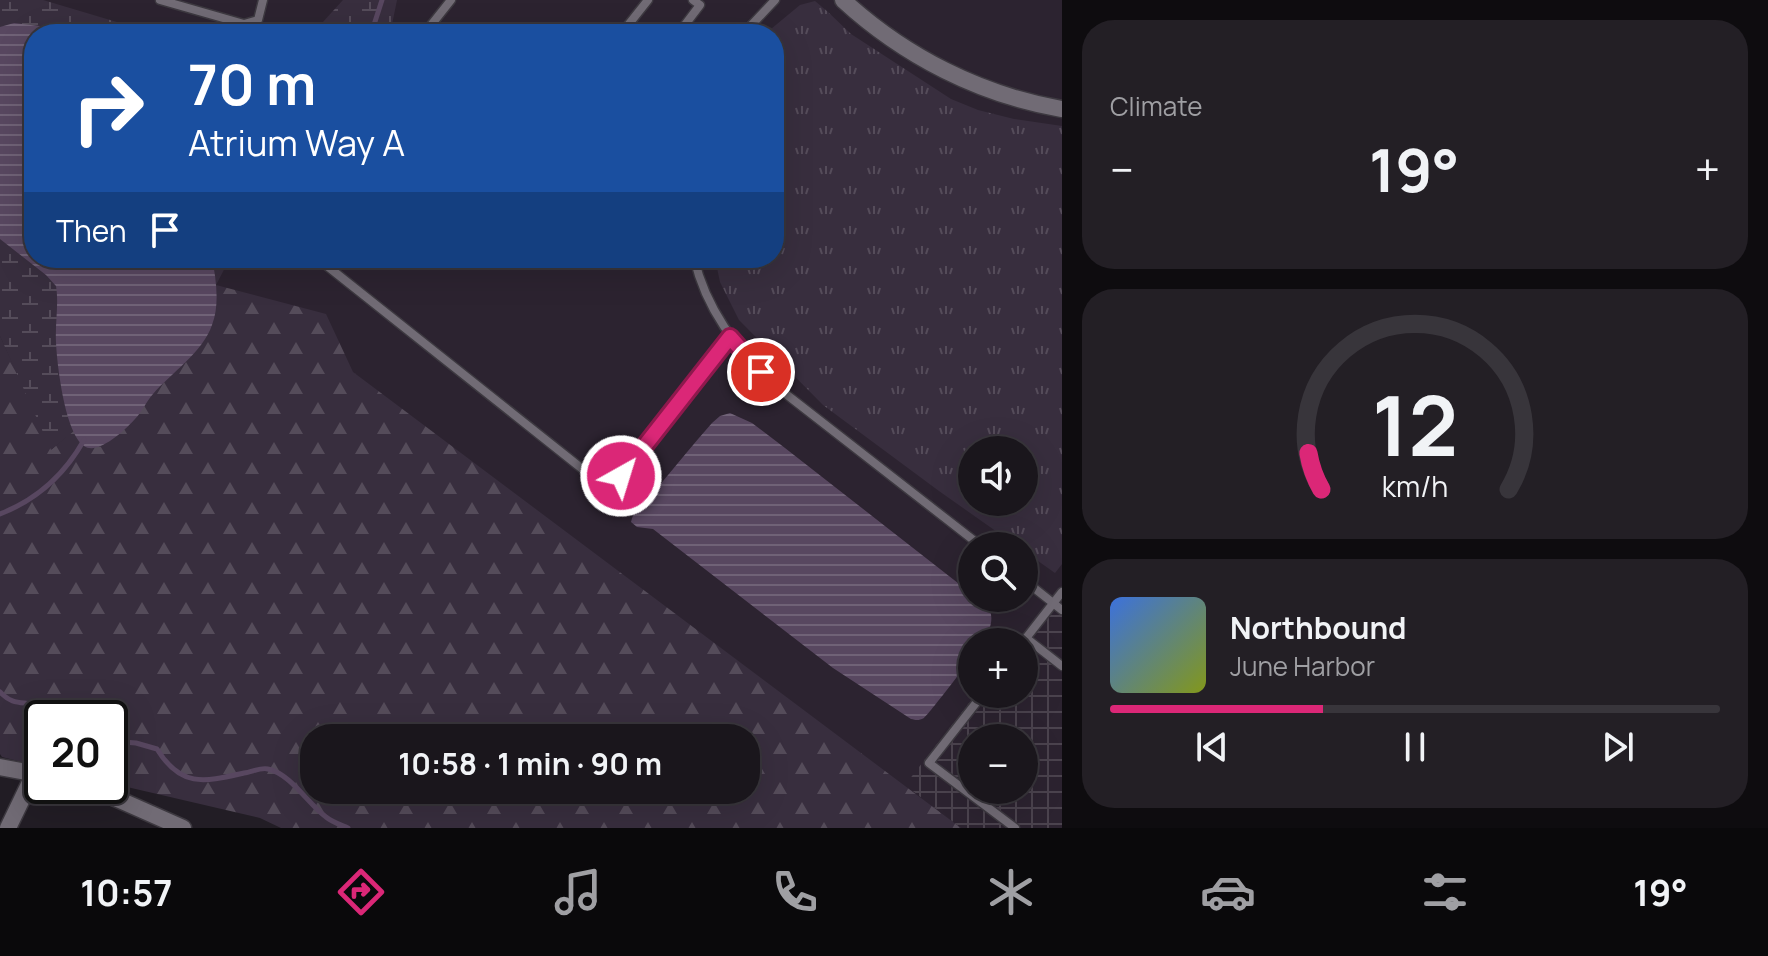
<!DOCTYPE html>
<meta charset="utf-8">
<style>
body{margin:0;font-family:Manrope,sans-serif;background:#231f25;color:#f1f3f6;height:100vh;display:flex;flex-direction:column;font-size:30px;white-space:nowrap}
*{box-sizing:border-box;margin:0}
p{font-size:26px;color:#9f9fa3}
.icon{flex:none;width:44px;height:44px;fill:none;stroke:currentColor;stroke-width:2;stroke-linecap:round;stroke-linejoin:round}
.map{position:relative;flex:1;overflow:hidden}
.side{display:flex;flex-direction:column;gap:20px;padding:20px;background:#0e0c0f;width:706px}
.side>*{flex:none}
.banner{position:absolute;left:24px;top:24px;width:760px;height:244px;border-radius:32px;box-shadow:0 8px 32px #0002,0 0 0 2px #38353b;background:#1a4fa0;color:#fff;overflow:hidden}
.fabs{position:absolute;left:958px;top:436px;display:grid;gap:16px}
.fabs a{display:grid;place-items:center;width:80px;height:80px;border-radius:50%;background:#1a161c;box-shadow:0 8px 32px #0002,0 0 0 2px #38353b;font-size:40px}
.speed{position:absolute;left:24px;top:700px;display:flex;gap:16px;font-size:40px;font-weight:700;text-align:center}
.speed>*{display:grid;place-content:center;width:104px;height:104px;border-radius:50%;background:#1a161c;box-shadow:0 8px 32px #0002,0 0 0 2px #38353b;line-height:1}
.speed .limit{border:4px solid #111;border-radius:12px;background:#fff;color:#111}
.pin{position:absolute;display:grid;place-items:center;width:68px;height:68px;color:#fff;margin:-34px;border:4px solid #fff;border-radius:50%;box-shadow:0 2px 8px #0007}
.me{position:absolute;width:88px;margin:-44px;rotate:39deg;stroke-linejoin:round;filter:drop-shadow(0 0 6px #0008)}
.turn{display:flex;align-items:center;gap:28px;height:168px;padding:0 32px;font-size:36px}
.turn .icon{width:104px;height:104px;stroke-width:2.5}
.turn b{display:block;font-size:56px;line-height:68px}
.then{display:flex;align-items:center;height:76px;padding:0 32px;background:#0003;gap:16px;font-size:30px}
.big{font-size:60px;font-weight:700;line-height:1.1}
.side .widget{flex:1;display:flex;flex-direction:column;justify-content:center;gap:12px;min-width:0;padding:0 28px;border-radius:32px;background:#231f25}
.side .dial{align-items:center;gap:0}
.dial svg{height:208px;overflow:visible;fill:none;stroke:#38353b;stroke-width:7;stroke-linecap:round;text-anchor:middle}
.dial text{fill:#f1f3f6;stroke:none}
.song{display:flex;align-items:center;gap:24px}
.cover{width:96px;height:96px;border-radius:12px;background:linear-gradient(135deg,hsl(220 70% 55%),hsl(70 70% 35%))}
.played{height:8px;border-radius:4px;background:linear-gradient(90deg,#db2777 35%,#38353b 35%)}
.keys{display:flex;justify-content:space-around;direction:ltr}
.heat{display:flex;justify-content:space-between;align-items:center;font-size:44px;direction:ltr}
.trip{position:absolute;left:300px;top:724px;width:460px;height:80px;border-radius:32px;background:#1a161c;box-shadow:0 8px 32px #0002,0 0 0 2px #38353b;font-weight:700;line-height:80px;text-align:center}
.dock{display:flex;height:128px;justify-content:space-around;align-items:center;background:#0a090b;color:#9f9fa3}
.dock .icon{width:56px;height:56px}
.dock .active{color:#db2777}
.dock b{font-size:36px;color:#f1f3f6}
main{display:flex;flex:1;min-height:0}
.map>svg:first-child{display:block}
.built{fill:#2c2330;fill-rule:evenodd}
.industrial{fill:url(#industrial-grid);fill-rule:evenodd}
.grass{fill:url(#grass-tufts);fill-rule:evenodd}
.forest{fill:url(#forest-firs);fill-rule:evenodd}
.wetland{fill:url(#wetland-marsh)}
.water{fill:url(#water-rules)}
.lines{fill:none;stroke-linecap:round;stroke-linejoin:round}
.stream{stroke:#584760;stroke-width:5}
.service-casing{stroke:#3d3940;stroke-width:11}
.minor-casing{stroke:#3d3940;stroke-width:19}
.service{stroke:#716b75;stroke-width:8}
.minor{stroke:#716b75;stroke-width:16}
.route-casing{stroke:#8e194d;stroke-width:20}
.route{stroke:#db2777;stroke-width:14}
</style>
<main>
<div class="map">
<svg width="1062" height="828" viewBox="0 0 1062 828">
<defs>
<pattern id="industrial-grid" width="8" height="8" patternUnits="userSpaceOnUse" patternTransform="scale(2)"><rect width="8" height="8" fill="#2c2330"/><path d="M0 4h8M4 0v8" fill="none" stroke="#4b434e"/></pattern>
<pattern id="grass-tufts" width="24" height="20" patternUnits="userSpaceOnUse" patternTransform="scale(2)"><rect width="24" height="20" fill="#382e3e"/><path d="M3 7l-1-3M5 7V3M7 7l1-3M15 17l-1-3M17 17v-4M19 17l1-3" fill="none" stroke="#554c5a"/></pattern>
<pattern id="forest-firs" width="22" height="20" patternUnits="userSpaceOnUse" patternTransform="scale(2)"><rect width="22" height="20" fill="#382e3e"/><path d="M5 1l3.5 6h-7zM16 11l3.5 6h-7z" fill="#554c5a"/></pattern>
<pattern id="wetland-marsh" width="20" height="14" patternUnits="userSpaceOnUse" patternTransform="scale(2)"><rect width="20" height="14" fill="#382e3e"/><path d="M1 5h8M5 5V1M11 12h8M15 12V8" fill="none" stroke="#554c5a"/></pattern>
<pattern id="water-rules" width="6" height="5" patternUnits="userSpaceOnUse" patternTransform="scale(2)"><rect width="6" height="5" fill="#584760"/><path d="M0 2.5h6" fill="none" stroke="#706277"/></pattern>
</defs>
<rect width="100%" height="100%" fill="#221d25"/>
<path class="built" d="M0 0H1062V828H518L746 790V738L0 409ZM34 34H774V258H34ZM972 450H1024V502H972ZM972 546H1024V598H972ZM972 642H1024V694H972ZM972 738H1024V790H972Z"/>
<path class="industrial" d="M1062 585V828H961L905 785 976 694H1024V642H1017ZM972 738H1024V790H972Z"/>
<path class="grass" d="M815 1 828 12 851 34 951 99 978 110 1014 119 1062 126V564L1055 573 1024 551V546H1017L939 491 823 405 739 320 720 282 715 258H774V34H765L800 5ZM972 450H1024V502H972Z"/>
<path class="forest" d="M216 285 326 314 353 372 961 828H281L260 818 110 783V718H42V767L2 757 0 754V336L52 449 73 431ZM314 738H746V790H314Z"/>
<g class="wetland">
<polygon points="0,0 43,0 157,34 34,34 34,258 230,258 216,285 136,418 100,447 74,431 51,450 0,336"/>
<polygon points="343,0 397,0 390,34 312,34"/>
</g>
<g class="water">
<path d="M14 23 39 26 63 34H34V258H212C216 279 220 304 212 325 203 352 171 373 153 394 146 402 142 412 135 419 126 429 98 456 84 446 65 433 57 365 56 342 55 323 59 304 56 286L46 275 0 239V27Z"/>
<path d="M730 413 752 423 785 448 972 594V598C997 604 994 623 984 641L972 642C972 646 973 651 972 655 971 660 928 715 924 718 918 721 916 720 911 719L833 668 653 529 637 527 631 522C634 507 648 498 658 487 676 466 693 444 712 423L720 416Z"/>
</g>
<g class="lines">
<g class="stream">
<polyline points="371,34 382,0"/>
<path d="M0 514C36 500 65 474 84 440"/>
<path d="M0 692C13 706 22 701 38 705 47 707 55 713 62 718"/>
<path d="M110 741 136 743 157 749C181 788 204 782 244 773 252 772 261 767 268 769 291 774 308 804 326 817 332 822 341 825 348 828"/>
</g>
<g class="service-casing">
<g id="service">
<polyline points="160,0 244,24 258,20 263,0"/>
<polyline points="424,34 451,0"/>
<polyline points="621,34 648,0"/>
<polyline points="678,34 700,5 693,0"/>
<polyline points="743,34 775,0"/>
<path d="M317 258 595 479C607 482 617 480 626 471L730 337"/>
<path d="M694 258C706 309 736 348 773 384L981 546"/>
<polyline points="1024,580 1062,610"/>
<polyline points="1026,638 1062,666"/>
<polyline points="1023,642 1062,592"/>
<polyline points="983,694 929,763 1015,828"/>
</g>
</g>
<g class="minor-casing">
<g id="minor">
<path d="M843 0C904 56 980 95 1062 109"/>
<polyline points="0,767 42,775"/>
<polyline points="88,786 183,828"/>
<polyline points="8,828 34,774"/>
</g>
</g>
<use href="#service" class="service"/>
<use href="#minor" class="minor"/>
</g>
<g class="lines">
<g class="route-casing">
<polyline id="route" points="621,476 730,337 761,372"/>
</g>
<use href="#route" class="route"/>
</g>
</svg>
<div class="fabs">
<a><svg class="icon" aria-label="sound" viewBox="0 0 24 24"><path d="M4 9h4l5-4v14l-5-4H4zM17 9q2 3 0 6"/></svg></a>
<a><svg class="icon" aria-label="search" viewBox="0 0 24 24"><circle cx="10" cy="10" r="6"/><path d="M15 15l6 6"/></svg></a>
<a>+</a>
<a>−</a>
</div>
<div class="speed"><div class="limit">20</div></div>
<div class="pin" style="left:761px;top:372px;background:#d93025"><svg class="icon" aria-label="arrive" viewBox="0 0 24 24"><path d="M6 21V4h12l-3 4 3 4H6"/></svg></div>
<svg class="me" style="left:621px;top:476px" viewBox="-20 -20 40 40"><circle r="17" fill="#db2777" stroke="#fff" stroke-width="3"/><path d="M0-11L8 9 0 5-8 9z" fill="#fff"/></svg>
<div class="trip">10:58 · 1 min · 90 m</div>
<div class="banner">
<div class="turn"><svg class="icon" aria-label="right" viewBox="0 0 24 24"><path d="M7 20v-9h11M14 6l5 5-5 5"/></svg><div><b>70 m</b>Atrium Way A</div></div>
<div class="then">Then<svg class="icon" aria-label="arrive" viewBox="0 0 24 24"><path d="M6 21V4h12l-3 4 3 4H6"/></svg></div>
</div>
</div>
<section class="side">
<div class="widget"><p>Climate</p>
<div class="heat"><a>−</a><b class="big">19°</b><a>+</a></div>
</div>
<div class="widget dial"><svg viewBox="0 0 100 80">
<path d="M14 69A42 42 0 1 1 86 69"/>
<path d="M14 69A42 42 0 0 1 9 55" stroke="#db2777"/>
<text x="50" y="56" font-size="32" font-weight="700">12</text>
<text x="50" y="72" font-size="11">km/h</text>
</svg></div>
<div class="widget">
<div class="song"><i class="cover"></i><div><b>Northbound</b><p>June Harbor</p></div></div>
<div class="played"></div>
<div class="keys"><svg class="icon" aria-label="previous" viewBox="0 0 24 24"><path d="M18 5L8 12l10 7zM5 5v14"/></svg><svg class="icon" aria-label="pause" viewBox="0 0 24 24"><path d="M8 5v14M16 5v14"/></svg><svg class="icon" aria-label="next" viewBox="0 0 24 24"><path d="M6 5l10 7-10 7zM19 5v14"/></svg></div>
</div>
</section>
</main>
<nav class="dock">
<b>10:57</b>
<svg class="icon active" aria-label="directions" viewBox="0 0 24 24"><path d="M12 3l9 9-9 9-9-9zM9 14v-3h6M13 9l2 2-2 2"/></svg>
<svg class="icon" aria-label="music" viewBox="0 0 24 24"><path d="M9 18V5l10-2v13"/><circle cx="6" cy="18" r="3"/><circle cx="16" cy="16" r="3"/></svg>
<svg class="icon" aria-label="phone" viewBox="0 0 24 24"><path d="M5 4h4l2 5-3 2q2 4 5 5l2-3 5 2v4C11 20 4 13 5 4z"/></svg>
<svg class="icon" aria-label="climate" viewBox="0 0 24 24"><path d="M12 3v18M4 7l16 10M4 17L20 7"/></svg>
<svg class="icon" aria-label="car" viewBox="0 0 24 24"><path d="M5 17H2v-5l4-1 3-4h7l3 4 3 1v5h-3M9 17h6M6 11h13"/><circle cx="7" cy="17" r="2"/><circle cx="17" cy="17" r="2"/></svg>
<svg class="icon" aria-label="filters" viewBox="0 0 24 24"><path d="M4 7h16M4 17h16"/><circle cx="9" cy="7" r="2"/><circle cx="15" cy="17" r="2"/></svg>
<b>19°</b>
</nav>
